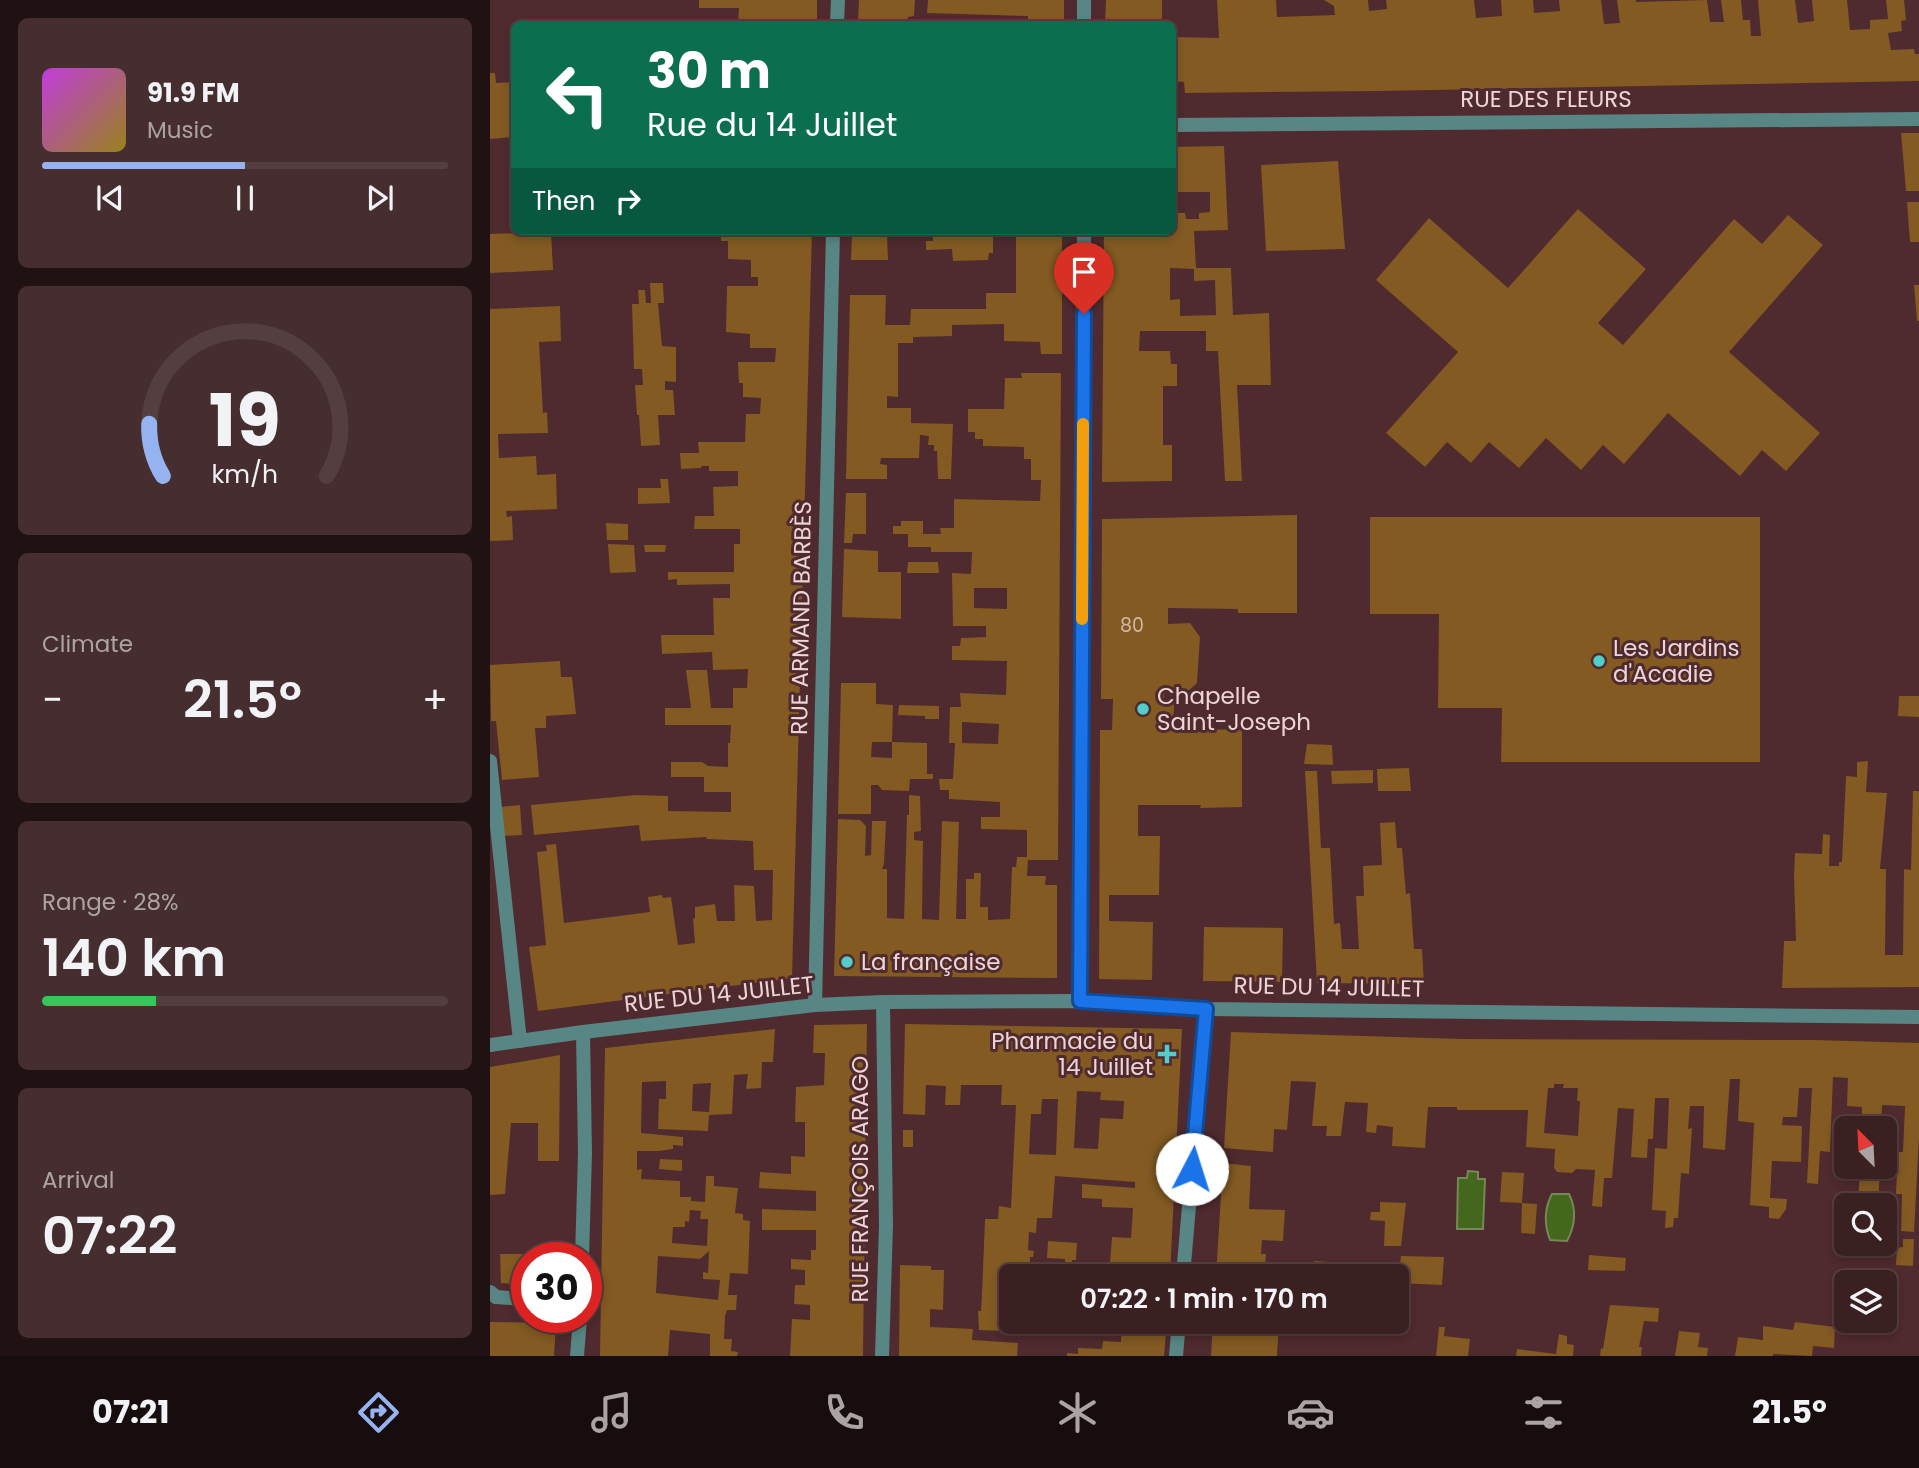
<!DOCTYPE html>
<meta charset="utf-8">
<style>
body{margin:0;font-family:Poppins,sans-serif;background:#462d2f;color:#f1f3f6;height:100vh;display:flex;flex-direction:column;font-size:26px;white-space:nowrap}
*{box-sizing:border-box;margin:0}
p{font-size:23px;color:#aca3a5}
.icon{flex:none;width:38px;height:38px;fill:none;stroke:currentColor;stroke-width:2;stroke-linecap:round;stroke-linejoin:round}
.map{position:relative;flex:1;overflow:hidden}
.panel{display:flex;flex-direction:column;gap:18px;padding:18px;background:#201213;width:490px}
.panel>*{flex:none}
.guide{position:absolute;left:21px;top:21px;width:665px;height:214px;border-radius:10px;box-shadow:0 4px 10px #0003,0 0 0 2px #543e40;background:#0b6e4f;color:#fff;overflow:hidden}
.needle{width:46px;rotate:336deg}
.buttons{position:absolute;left:1344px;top:1116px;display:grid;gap:14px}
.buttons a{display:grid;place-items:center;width:63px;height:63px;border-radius:10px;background:#3b2022;box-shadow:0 4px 10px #0003,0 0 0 2px #543e40;font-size:35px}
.speed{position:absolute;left:21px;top:1242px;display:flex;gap:14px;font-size:35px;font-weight:700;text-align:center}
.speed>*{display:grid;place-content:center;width:91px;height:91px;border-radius:50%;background:#3b2022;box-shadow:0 4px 10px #0003,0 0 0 2px #543e40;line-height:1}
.speed .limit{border:10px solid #d22;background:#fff;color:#111}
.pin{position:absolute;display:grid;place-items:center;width:60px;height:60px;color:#fff;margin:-72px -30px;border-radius:50% 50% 50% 0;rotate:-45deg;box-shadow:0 0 7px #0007}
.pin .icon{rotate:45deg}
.me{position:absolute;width:77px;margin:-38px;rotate:5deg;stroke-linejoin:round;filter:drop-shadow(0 0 5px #0008)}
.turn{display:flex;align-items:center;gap:24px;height:147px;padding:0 21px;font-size:32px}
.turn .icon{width:91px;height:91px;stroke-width:2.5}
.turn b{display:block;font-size:49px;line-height:60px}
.then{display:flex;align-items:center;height:66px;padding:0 21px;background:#0003;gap:14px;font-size:26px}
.big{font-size:52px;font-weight:600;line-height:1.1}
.panel .widget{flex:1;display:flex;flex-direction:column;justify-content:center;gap:10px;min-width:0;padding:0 24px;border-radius:10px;background:#462d2f}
.panel .dial{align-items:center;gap:0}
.dial svg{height:182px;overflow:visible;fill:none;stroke:#543e40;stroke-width:7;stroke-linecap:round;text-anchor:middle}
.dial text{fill:#f1f3f6;stroke:none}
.song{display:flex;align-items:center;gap:21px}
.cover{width:84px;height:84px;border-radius:10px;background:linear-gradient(135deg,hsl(290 70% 55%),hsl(50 70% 35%))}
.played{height:7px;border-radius:4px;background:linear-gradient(90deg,#95b2f1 50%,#543e40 50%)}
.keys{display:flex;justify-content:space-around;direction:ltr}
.heat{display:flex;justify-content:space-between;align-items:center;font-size:38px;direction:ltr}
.charge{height:10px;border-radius:5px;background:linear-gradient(90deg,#34c759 28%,#543e40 0)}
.trip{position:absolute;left:509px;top:1264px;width:410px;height:70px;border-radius:10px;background:#3b2022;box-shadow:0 4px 10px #0003,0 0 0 2px #543e40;font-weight:600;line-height:70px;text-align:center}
.dock{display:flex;height:112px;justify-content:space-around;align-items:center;background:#180d0e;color:#aca3a5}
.dock .icon{width:49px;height:49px}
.dock .active{color:#95b2f1}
.dock b{font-size:32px;color:#f1f3f6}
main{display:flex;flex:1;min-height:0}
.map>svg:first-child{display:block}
.water{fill:#42671d;stroke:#758855;stroke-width:2}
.building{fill:#825a22;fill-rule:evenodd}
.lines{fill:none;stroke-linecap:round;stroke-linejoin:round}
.lane{stroke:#588684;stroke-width:14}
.street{stroke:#588684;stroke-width:14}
.route-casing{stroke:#114b97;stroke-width:18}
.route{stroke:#1a73e8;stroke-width:12}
.slow{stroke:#f59e0b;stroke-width:12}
.poi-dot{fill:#53cdc9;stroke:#4f2a2e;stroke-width:2.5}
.labels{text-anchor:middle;stroke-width:6;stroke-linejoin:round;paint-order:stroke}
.number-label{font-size:19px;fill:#d2b6aa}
.street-label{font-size:23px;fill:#edd5d7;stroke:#4f2a2e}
.poi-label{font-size:23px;fill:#edd5d7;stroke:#4f2a2e;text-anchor:start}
</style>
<main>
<section class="panel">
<div class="widget">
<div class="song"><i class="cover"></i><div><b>91.9 FM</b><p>Music</p></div></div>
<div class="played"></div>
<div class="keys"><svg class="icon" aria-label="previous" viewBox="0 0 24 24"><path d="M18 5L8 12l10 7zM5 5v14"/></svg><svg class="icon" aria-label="pause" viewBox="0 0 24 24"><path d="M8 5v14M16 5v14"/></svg><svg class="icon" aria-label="next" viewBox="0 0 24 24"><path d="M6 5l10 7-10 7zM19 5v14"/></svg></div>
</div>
<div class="widget dial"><svg viewBox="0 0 100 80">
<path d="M14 69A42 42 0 1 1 86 69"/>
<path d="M14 69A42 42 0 0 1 8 46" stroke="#95b2f1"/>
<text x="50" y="56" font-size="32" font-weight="700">19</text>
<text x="50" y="72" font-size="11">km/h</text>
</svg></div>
<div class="widget"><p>Climate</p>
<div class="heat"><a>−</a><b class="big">21.5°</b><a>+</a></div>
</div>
<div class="widget"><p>Range · 28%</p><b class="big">140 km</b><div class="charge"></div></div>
<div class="widget"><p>Arrival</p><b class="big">07:22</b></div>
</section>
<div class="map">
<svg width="1429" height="1356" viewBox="0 0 1429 1356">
<rect width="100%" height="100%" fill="#4f2a2e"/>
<g class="water">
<polygon points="978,1171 988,1172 988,1179 995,1179 993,1229 967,1229 968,1178 977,1178"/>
<path d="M1062 1194H1079C1087 1210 1085 1226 1077 1241L1060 1240C1054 1224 1054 1209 1062 1194Z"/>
</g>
<g class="building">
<polygon points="209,0 327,0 327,24 248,24 249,8 209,8"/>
<polygon points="369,0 425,0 424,16 418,17 417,24 368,24"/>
<polygon points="438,0 574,0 574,24 538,24 538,16 437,13"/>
<polygon points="616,0 672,0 672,24 615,24"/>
<polygon points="727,0 786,0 787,17 845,15 844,6 834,0 878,0 879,11 897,9 896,0 984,0 986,18 1012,16 1011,0 1043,0 1044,13 1070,11 1069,0 1111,0 1114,24 1130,23 1127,0 1146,0 1146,2 1217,0 1220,22 1234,22 1231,0 1251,0 1253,20 1260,20 1261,36 1271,36 1268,0 1305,0 1308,23 1324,21 1322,0 1357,0 1360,30 1380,29 1380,20 1398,19 1396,0 1414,0 1416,20 1411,21 1412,31 1398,33 1401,50 1424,49 1425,54 1429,54 1429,81 888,91 695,93 694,82 682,81 683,37 729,38"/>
<polygon points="0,73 5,73 6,83 24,82 24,137 0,139"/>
<polygon points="1411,133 1429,133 1429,191 1416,191"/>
<path d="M734 146 738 230 704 231 706 268H741L743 315 779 313 781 385H747L752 481H735L728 351H716V331H650L649 351H680L681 364H687V386H673V445H682V481L612 482 614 231H682V213H695L696 219H709V213L720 212V192H682V147ZM680 268 704 269V281L725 280 726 315 690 316V299L680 300Z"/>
<polygon points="848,161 855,249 776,251 771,165"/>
<polygon points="1417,202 1429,202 1429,242 1420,242"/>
<polygon points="1088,209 1156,269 1108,323 1133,345 1244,219 1272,244 1298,215 1333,245 1239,352 1330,433 1296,471 1272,450 1250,476 1178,413 1134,464 1113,445 1091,470 1056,438 1029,468 999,442 981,463 957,442 935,467 896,433 968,352 886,280 939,218 1018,288"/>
<polygon points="231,231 322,231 302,978 48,1011 39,947 56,945 47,852 57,851 56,845 66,844 74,923 160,912 158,897 172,895 173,898 181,897 188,945 205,943 203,919 205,918 205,907 225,904 227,921 245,921 244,885 264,886 266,921 282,920 283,870 264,870 263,841 217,839 216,837 151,841 149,825 44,835 41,805 146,795 178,796 178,811 241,812 241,792 214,792 214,777 181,777 181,762 212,762 218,766 238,767 238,743 240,743 241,725 175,725 175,708 201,708 196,670 217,670 221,708 243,708 243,688 257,688 258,669 223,670 222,652 172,654 171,635 224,635 223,598 240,598 240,584 187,585 187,579 178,580 178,572 244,572 244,544 250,544 250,529 204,529 205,516 224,516 223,487 248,486 248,471 219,471 219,466 211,466 211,468 191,469 190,453 209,453 208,442 255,442 256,414 270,414 271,398 253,397 253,383 249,383 248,362 285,362 286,348 260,348 260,334 236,332 237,286 268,286 268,277 261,277 261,260 238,259 238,241 231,241"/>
<polygon points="460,231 503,232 503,253 499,253 498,260 463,261 462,249 436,250 436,241 443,241 443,233 460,233"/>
<polygon points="526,231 572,231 572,354 551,354 550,342 514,341 514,324 462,325 462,336 423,337 423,343 408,343 408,397 397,396 397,408 421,408 421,423 463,424 461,479 448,479 447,451 444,451 444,445 438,445 439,436 430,435 429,458 391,458 390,464 397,465 397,479 356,479 360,295 396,295 395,325 420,325 421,309 496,309 496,293 526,293"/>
<polygon points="61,232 63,270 0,273 0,234"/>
<polygon points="397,234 398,260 361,260 362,235"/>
<polygon points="160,283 173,283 174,303 168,303 172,346 186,347 186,382 175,381 175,390 183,390 185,415 168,415 170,445 151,446 149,415 147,415 145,385 153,385 152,369 144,369 142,304 149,304 148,290 155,290 156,303 161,303"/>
<polygon points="1424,285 1429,285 1429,321 1427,321"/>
<polygon points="70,306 71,341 49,342 52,396 53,413 57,412 58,433 8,434 9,458 46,456 47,475 66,474 67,509 16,511 17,517 22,516 23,540 0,541 0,309"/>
<path d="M531 373H571L568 860H538L537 876H556L555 885H567V978L344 976 348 819 370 820 376 826 375 856 381 855 382 821H396L394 864 392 869H397V918L414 919 417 815H419V795L430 796 431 831 424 832V840L433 841 432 919 449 920 452 821 469 822 466 919H476V879H484V873H491L490 907H498V920L520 919 522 867H526L527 857H537V830L491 829V817H510V802L459 799V790H450L449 779H463L465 743H459L460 707H471L470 693 516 695 517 661 462 660V646H470L471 638 496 637V626H463L462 573 481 574 482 552H441V547H418V534H403V526H411V521H433V534H451L450 528H464V499L550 501 551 480H541V459H534V447L493 446V439H485V432H478V409H514L515 378H532ZM484 588H517V609L484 608ZM472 722 509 724 508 744 472 743Z"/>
<polygon points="170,479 178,479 180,503 148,504 148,488 171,488"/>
<polygon points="356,493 376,493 376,534 363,534 362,543 354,543"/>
<polygon points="807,515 807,613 748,613 748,609 678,608 678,624 700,623 710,637 707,683 697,692 674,692 674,700 685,700 683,718 677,718 677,731 711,732 711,729 752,730 752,807 710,808 711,805 648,805 648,836 670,836 669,895 619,895 619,921 663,922 662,980 609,979 610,730 622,730 623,699 611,699 612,519"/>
<polygon points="880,517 1270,517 1270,762 1011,762 1012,708 948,708 949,614 880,614"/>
<polygon points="116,523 138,524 138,540 117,540"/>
<polygon points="118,544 144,545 146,572 120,573"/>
<polygon points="154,545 176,545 175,552 155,552"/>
<polygon points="354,549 388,551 388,572 411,572 411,619 352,617"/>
<polygon points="418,562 448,562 449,573 417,573"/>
<polygon points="70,661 71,677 82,677 86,714 56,716 56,728 45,728 49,777 12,780 6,721 1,721 0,665"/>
<path d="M351 683H386V704L403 705 402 742 437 743V774H443V779H420L419 791 392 790 388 785H381V814H348ZM382 742H402V758L381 757Z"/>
<polygon points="1409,696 1429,696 1429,717 1408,716"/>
<polygon points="409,705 449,706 449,719 435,719 435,716 408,715"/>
<polygon points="817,744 842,745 843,765 814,764"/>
<polygon points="1378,761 1376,792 1397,793 1390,869 1396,869 1395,955 1413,955 1414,869 1421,870 1423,791 1429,791 1429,987 1292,988 1294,941 1306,941 1304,876 1305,853 1332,854 1333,834 1340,835 1339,866 1349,866 1349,862 1352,862 1356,776 1367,777 1367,762"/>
<polygon points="919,768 921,791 888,791 887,769"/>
<polygon points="883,770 883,783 842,784 841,771"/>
<polygon points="815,771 827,771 831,848 840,848 844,924 850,923 852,949 869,949 866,896 874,896 873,866 892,865 890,823 905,822 907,848 912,848 916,894 920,893 924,949 932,949 934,984 827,983"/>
<polygon points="30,805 32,835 12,836 10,807"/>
<polygon points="714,927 793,928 792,982 713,981"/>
<polygon points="377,1024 373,1356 300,1356 302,1319 320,1320 320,1305 304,1304 305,1285 315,1285 315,1270 301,1269 301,1259 321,1260 321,1250 326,1250 326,1230 272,1230 272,1209 326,1211 326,1191 269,1188 270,1172 301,1174 301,1156 315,1157 315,1122 305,1122 306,1087 334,1085 335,1053 323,1053 324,1025"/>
<path d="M415 1024 692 1029 680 1276H619L622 1237 641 1238 643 1208 612 1207V1199L592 1198V1184L645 1188V1182L565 1176 562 1218H547L546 1233 539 1232 538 1250 544 1251 543 1257H540V1274L522 1276V1323H516V1331L489 1330 488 1311H491L492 1294 495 1219H508L509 1206 521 1208 526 1105H511L512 1085H471L470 1105H455L456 1086 436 1085 435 1115 413 1114ZM587 1091 611 1092 610 1100 634 1101 633 1119 610 1118 608 1149 584 1148ZM552 1099H568L566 1155 539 1154 541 1114H551Z"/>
<path d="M285 1029 283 1062H272L271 1088 256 1089 258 1074 244 1075 242 1114 219 1115 218 1131 168 1129 169 1099H176V1081L152 1082 151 1133 193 1137V1146L183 1145V1149L169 1151H147V1170L152 1169 151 1179 190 1181V1197H201V1201L215 1202 216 1176H224V1186L248 1188 245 1213 253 1214V1220L260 1221 258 1274 240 1273 238 1295H247L246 1310H237L235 1316 234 1339H242L241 1351 248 1352 247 1356H220V1334L180 1330 178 1356H110L115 1048ZM221 1083 219 1112 202 1111 203 1084ZM200 1210 211 1211 210 1219H218L217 1246 182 1243 183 1227H195V1221L199 1222ZM219 1251 218 1273 213 1272V1279L230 1280 228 1300 166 1293 168 1256 210 1259Z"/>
<path d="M741 1032 973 1039 1324 1040 1429 1043V1137L1424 1232 1411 1231 1412 1194H1406L1408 1152H1413L1415 1106 1392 1105 1391 1129H1371L1372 1107 1357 1106 1358 1078 1343 1077 1340 1152 1330 1151 1328 1184 1317 1183 1322 1088H1309L1307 1117H1293L1292 1125 1312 1126 1311 1162 1282 1161 1280 1198 1297 1199 1296 1209 1289 1219 1279 1218V1207L1260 1205 1264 1123 1248 1121 1250 1079H1240L1235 1150 1213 1148 1214 1106H1200L1198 1129 1202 1128 1199 1174 1191 1173 1188 1218H1184L1183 1227 1175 1228 1176 1211 1162 1210 1165 1148 1177 1149 1179 1098H1165L1163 1139H1158L1157 1158 1141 1157 1144 1109 1128 1108 1122 1178H1114L1112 1207 1102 1206 1105 1170 1086 1169 1082 1173 1067 1172 1064 1168 1065 1149 1036 1147 1038 1110H967V1107H938L935 1148 902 1146 903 1127 887 1125 886 1133 876 1132 878 1103 855 1102 851 1136H836L837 1126H822L826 1082 801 1081 797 1130 784 1129 783 1152 734 1148ZM1064 1084H1074L1073 1088H1088L1087 1101H1090L1088 1136 1054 1133 1058 1088H1064Z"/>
<polygon points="70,1055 69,1161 48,1161 48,1123 21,1123 15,1194 0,1195 0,1067"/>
<rect x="413" y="1130" width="10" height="17"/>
<polygon points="170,1159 192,1160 192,1171 169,1169"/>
<polygon points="733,1163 761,1166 759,1209 795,1210 793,1241 772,1240 771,1254 776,1254 774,1276 726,1276"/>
<polygon points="1370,1167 1390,1167 1388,1206 1368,1206"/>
<polygon points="1012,1172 1034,1173 1032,1203 1010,1202"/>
<polygon points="890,1202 916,1203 911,1246 894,1246 895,1221 880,1220 881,1212 890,1212"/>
<polygon points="1032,1203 1047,1204 1045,1234 1031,1233"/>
<polygon points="1413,1239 1424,1239 1423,1266 1406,1265 1407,1248 1413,1247"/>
<polygon points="558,1241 587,1243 586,1260 582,1260 582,1268 575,1267 575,1259 557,1258"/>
<polygon points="10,1254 68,1254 68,1258 37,1258 37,1285 11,1283"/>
<polygon points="1099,1255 1136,1258 1135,1271 1098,1270"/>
<polygon points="911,1256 954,1257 952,1285 908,1283"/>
<polygon points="824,1261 869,1264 869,1276 810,1276 810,1264 824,1265"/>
<polygon points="410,1265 441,1266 441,1270 454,1270 453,1310 440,1309 440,1327 483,1329 482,1340 528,1343 527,1356 409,1356"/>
<polygon points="1120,1305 1169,1308 1168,1322 1154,1321 1149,1347 1152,1347 1151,1356 1110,1356 1111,1348 1113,1349"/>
<polygon points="632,1321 677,1321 674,1356 577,1356 577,1353 588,1354 588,1348 612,1349 613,1341 631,1342"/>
<polygon points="723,1321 789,1321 787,1356 721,1356"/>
<polygon points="0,1322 66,1323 64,1356 0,1356"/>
<polygon points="1305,1322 1345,1327 1344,1348 1323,1346 1322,1356 1283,1354 1283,1356 1245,1356 1248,1337 1273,1340 1273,1326 1303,1330"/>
<polygon points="949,1327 955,1327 954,1336 980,1339 978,1356 946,1356"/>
<polygon points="1189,1331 1210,1333 1208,1347 1218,1348 1217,1356 1185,1356"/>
<polygon points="1069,1334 1077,1336 1077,1344 1084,1345 1083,1356 1026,1356 1027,1349 1066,1354"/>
</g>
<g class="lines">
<polyline class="lane" points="0,1292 6,1297 37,1299"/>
<g class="street">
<polyline points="594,0 594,24"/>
<polyline points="347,24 348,0"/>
<polyline points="682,125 1429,119"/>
<polyline points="0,761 30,1041"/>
<polyline points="590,1001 594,231"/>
<polyline points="325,1005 343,231"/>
<polyline points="0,1045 93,1032 325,1005 393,1002 590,1001 716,1009 1429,1017"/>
<polyline points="92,1258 95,1153 93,1032"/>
<polyline points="693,1276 716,1009"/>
<polyline points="87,1356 90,1318"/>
<polyline points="392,1356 396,1225 393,1002"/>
<polyline points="686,1356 689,1321"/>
</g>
</g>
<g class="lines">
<g class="route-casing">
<polyline id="route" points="594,314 590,1001 716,1009 702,1169"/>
</g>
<use href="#route" class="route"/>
<polyline class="slow" points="592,619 593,424"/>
</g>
<g class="poi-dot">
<circle cx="1109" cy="661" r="7"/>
<circle cx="653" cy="709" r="7"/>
<circle cx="357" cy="962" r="7"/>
<path d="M673.5 1043.5h7v7h7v7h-7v7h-7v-7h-7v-7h7z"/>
</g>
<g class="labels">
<g class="number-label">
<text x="642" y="632">80</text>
</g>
<g class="street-label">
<text x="1056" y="107">RUE DES FLEURS</text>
<text transform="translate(311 618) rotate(-89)" y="8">RUE ARMAND BARBÈS</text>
<text transform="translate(839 987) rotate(1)" y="8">RUE DU 14 JUILLET</text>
<text transform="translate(229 994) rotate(-6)" y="8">RUE DU 14 JUILLET</text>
<text transform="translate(370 1179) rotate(-90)" y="8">RUE FRANÇOIS ARAGO</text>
</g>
<g class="poi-label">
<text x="1123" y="656">Les Jardins<tspan x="1123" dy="26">d'Acadie</tspan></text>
<text x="667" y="704">Chapelle<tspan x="667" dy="26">Saint-Joseph</tspan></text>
<text x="371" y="970">La française</text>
<text x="663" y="1049" text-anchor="end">Pharmacie du<tspan x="663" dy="26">14 Juillet</tspan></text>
</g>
</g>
</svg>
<div class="buttons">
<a><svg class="needle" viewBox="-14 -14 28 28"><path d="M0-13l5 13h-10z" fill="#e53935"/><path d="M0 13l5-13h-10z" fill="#aca3a5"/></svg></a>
<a><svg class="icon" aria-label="search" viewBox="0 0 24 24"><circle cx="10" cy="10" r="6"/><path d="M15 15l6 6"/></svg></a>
<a><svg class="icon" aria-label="layers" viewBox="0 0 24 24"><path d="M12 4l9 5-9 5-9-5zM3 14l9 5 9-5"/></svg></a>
</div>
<div class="speed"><div class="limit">30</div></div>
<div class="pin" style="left:594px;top:314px;background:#d93025"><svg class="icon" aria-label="arrive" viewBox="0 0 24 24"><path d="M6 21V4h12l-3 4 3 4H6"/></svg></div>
<svg class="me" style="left:702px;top:1169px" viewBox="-20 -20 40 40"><circle r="19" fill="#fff"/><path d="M0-13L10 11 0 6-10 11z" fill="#1a73e8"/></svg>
<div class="trip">07:22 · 1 min · 170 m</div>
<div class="guide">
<div class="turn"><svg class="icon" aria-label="left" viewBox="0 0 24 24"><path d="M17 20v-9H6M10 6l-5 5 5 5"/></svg><div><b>30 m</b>Rue du 14 Juillet</div></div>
<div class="then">Then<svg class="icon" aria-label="right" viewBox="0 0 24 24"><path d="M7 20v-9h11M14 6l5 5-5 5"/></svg></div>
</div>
</div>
</main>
<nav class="dock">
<b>07:21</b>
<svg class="icon active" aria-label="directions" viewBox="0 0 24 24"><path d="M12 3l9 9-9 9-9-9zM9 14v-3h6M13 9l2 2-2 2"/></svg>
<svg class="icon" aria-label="music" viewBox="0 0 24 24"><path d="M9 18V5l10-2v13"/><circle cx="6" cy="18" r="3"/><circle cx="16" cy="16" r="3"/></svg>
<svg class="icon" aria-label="phone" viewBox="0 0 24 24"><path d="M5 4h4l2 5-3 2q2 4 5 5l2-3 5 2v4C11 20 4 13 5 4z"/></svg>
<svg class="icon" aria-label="climate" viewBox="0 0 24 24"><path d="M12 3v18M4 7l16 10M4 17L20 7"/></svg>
<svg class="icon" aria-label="car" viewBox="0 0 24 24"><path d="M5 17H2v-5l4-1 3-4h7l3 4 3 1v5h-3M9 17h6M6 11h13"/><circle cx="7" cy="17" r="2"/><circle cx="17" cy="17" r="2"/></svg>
<svg class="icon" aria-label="filters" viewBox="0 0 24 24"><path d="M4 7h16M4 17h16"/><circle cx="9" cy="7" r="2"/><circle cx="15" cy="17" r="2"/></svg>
<b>21.5°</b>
</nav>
